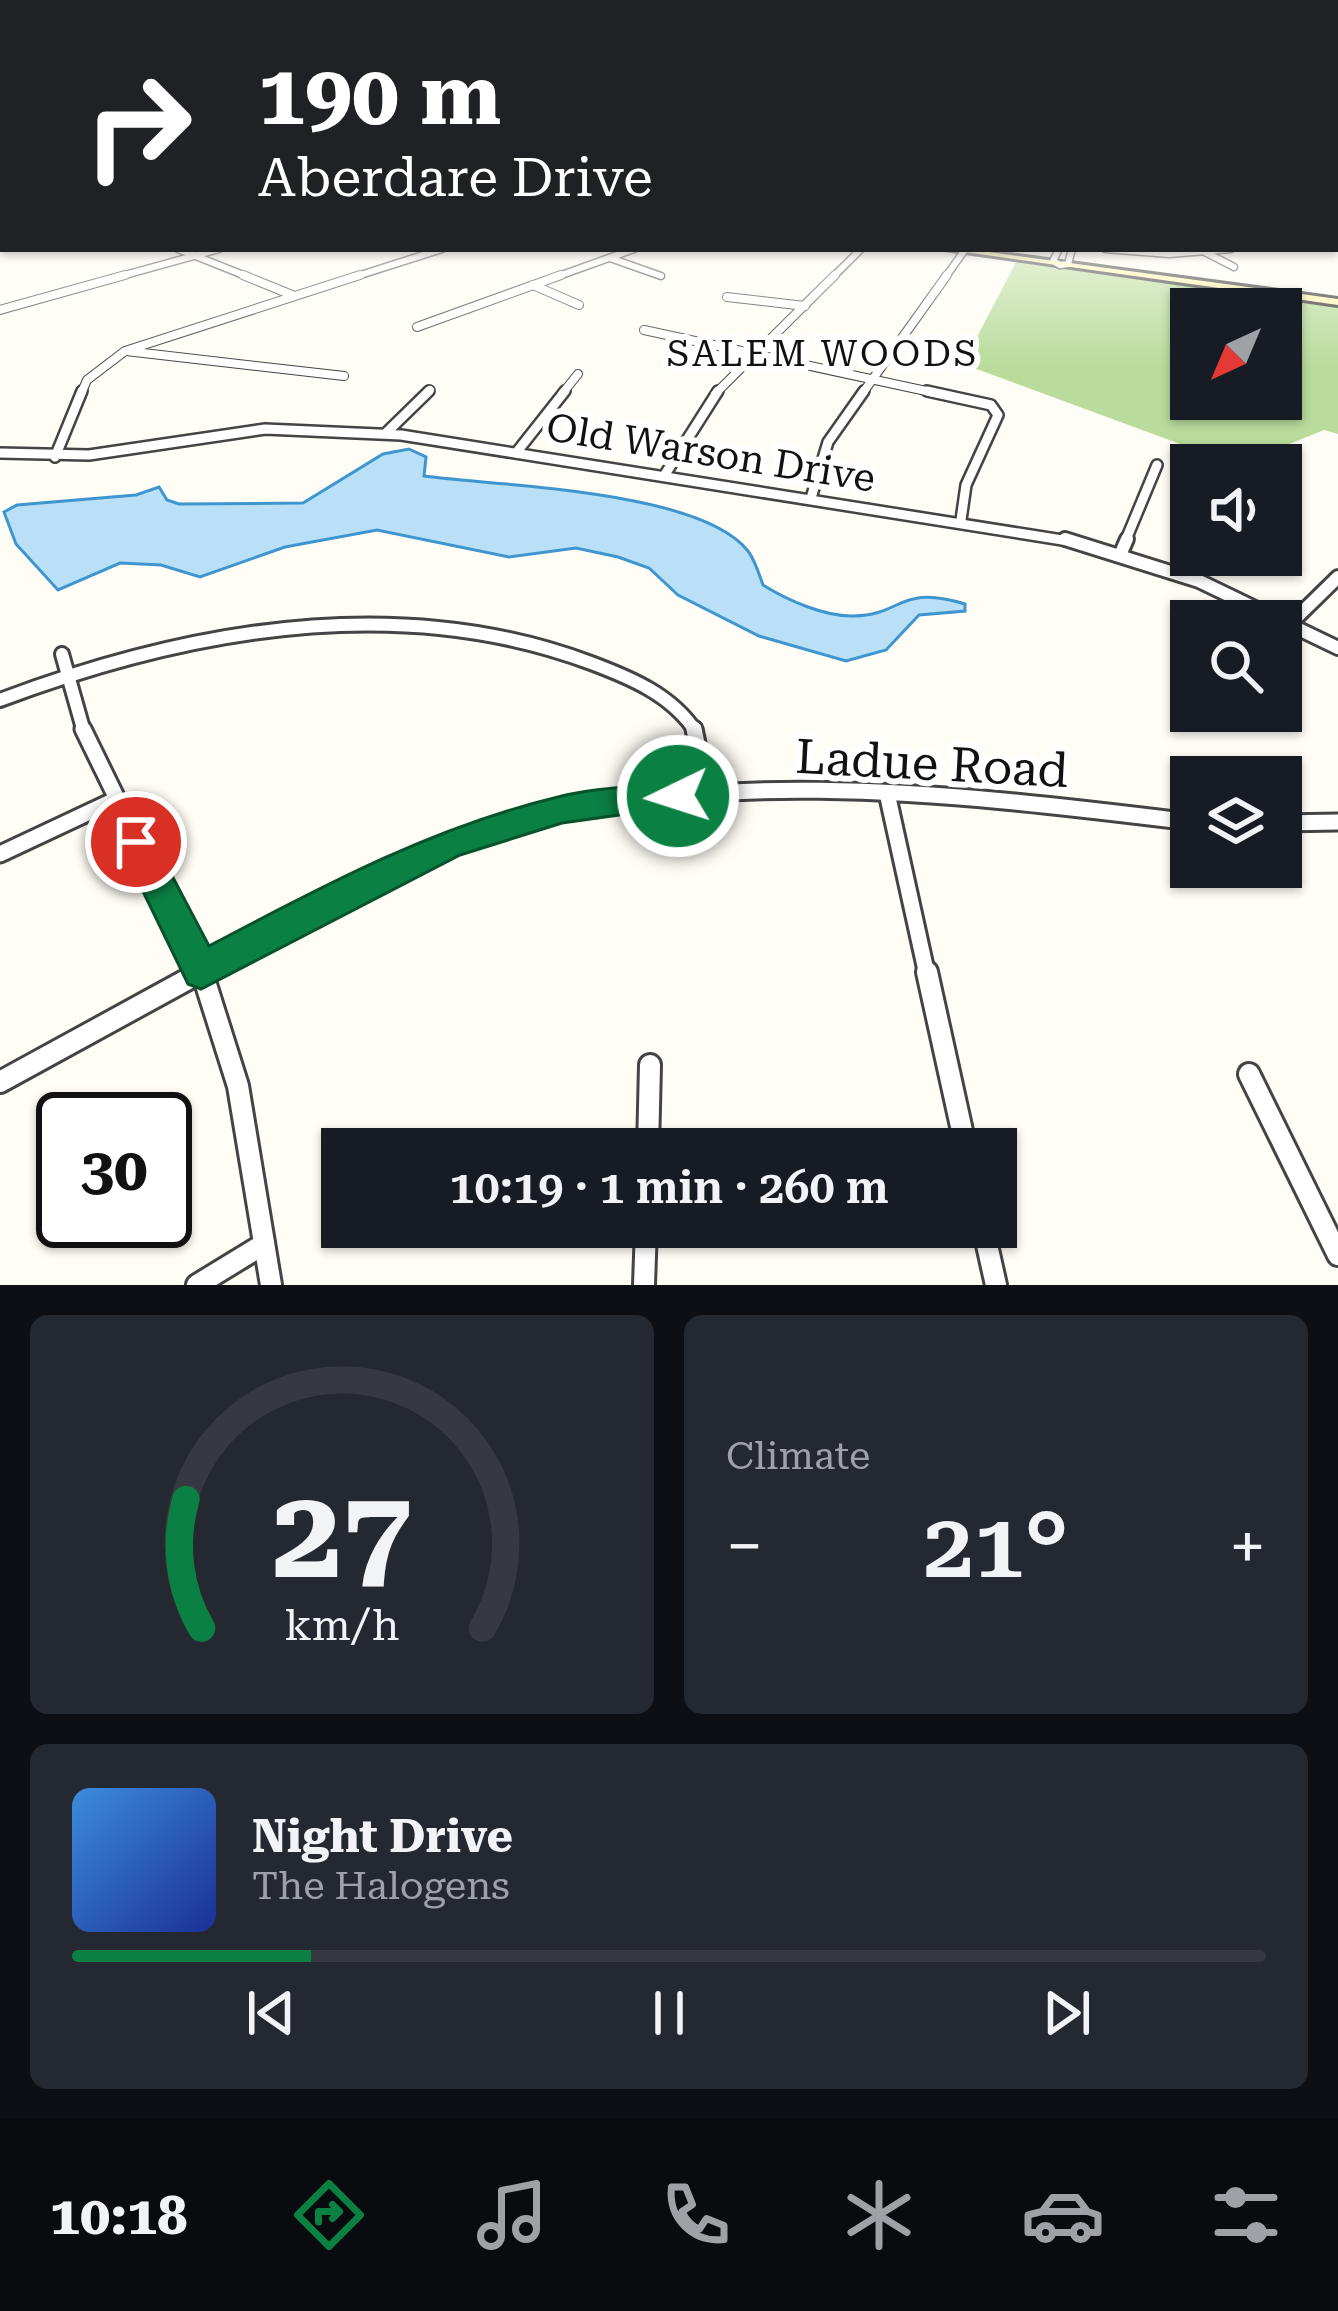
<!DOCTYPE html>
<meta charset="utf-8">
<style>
body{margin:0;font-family:"Roboto Serif",serif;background:#242831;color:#f1f3f6;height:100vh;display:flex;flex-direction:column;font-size:45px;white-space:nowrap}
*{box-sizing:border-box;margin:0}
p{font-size:39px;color:#9ea1a6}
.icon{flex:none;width:66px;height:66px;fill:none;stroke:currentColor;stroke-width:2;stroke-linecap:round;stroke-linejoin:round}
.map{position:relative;height:1285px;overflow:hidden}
.side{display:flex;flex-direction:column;gap:30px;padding:30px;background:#0d0f14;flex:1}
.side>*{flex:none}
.top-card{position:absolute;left:0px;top:0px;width:1338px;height:252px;box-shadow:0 3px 9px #0004;background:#202124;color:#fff;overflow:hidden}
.needle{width:78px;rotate:224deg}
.buttons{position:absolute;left:1170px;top:288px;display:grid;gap:24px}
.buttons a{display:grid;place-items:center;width:132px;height:132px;border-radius:0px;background:#171b24;box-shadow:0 3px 9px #0004;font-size:60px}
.speed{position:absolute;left:36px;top:1092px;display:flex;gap:24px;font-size:60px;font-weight:700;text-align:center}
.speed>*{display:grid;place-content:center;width:156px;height:156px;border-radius:50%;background:#171b24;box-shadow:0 3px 9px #0004;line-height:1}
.speed .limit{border:6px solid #111;border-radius:18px;background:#fff;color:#111}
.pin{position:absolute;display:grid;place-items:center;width:102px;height:102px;color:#fff;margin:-51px;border:6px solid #fff;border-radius:50%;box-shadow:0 3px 12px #0007}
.me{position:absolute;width:132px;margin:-66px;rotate:266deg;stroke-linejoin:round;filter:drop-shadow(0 0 9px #0008)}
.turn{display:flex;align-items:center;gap:42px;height:252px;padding:0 60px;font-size:54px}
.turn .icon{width:156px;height:156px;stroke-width:2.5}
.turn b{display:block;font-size:84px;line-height:102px}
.big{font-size:90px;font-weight:600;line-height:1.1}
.side .widget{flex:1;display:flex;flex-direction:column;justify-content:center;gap:18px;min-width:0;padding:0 42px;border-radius:18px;background:#242831}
.side .dial{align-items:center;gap:0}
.dial svg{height:312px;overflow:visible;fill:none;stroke:#363941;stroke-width:7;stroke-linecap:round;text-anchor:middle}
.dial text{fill:#f1f3f6;stroke:none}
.song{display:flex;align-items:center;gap:36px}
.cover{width:144px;height:144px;border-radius:18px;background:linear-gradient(135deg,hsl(210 70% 55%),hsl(230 70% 35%))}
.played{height:12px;border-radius:6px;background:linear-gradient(90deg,#0b8043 20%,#363941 20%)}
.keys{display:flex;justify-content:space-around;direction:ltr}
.heat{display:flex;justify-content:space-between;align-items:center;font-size:66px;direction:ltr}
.side .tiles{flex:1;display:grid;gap:30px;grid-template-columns:1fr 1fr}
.widget:last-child{grid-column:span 2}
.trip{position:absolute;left:321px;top:1128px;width:696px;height:120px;border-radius:0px;background:#171b24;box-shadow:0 3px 9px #0004;font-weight:600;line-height:120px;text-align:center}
.tab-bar{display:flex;height:192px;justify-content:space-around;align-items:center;background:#090b0e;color:#9ea1a6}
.tab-bar .icon{width:84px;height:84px}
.tab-bar .on{color:#0b8043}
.tab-bar b{font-size:54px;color:#f1f3f6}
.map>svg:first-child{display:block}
.forest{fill:#b9dc9c;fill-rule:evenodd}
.water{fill:#b9e0f7;stroke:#3f96cf;stroke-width:3}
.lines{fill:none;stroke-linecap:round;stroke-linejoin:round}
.minor-far5-casing{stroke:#444;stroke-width:9}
.minor-far4-casing{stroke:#444;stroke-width:10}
.minor-far3-casing{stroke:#444;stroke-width:14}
.minor-far2-casing{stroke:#444;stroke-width:18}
.minor-far1-casing{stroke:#444;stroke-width:21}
.minor-casing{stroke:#444;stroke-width:26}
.secondary-casing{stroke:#333;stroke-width:6}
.minor-far5{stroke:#fff;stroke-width:6}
.minor-far4{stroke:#fff;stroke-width:8}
.minor-far3{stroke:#fff;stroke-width:9}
.minor-far2{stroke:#fff;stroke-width:12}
.minor-far1{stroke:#fff;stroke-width:15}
.minor{stroke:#fff;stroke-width:20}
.secondary{fill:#fff6b0;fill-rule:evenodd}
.route{fill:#0b8043;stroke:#07532c;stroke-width:3}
.labels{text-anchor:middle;stroke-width:12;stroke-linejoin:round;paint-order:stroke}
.far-neighbourhood-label{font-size:36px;letter-spacing:3px;fill:#111;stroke:#fff}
.street-label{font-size:39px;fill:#111;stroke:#fff}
.near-street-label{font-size:48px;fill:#111;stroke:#fff}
</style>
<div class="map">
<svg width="1338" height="1285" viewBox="0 0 1338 1285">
<rect width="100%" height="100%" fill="#fffdf5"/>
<path class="forest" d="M1016 262 1338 307V434L1324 430 1237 465 963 364ZM1191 309H1281V399H1191Z"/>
<path class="water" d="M409 449 426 457 424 476C499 486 700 490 748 551 755 560 759 574 763 585 787 600 825 617 854 616 903 615 899 584 965 604V611L919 615 886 650 846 661 759 636 678 595 649 568 618 557 576 548 509 557 377 530 285 547 200 577 161 565 120 563 58 590 16 544 4 512 17 505 136 495 159 487 167 500 179 504 303 503 383 454Z"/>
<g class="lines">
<g class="minor-far5-casing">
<g id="minor-far5">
<polyline points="178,249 251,278"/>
<polyline points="1059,249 1053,261 1060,265"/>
<polyline points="1105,249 1169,254 1231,249"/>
<polyline points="1205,252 1234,267"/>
<polyline points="610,258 661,276"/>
<polyline points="1060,265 1068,264 1072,249"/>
<polyline points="114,278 219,249"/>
<polyline points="351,278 442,249"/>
<polyline points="553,278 634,249"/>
<polyline points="832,278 861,249"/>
<polyline points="945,278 964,251"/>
</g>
</g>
<g class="minor-far4-casing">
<g id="minor-far4">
<polyline points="243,275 292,295"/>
<polyline points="533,285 579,305"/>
<polyline points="727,297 805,306"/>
<polyline points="0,310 125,275"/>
<polyline points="417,327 561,275"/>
<polyline points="644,330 940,394"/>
<polyline points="126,351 344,376"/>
<polyline points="81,394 87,380 125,351 360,275"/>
<polyline points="426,394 430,390"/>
<polyline points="562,394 578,374"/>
<polyline points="715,394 835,275"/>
<polyline points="862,394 947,275"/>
</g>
</g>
<g class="minor-far3-casing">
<g id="minor-far3">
<polyline points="927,391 991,405 998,415 966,485 961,520"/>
<polyline points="386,433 429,391"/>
<polyline points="0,453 89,455 265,429 401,435 1075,542"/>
<polyline points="516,453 565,391"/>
<polyline points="55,457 82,391"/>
<polyline points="664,476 718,391"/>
<polyline points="811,498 828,442 864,391"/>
<polyline points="1125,542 1157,465"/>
</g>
</g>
<g class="minor-far2-casing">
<g id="minor-far2">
<polyline points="1065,539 1199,581 1338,648"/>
<polyline points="1121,553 1127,539"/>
<polyline points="1290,624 1338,577"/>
<polyline points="62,654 84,732"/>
<path d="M0 700C186 630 399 591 591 663 631 678 672 695 696 732"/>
</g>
</g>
<g class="minor-far1-casing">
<g id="minor-far1">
<polyline points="83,729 203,975"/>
<polyline points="694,729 708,795"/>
<polyline points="887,793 927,975"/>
<polyline points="1281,823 1338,822"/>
<polyline points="0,854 115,800"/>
<path d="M195 975C279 929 363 874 454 842 684 760 953 793 1191 822"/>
</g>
</g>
<g class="minor-casing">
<g id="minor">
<polyline points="202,972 238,1086 271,1285"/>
<polyline points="927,972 966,1149"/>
<polyline points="1249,1074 1338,1255"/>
<polyline points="0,1082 201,972"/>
<polyline points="648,1149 650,1065"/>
<polyline points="983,1227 996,1285"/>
<polyline points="197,1285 264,1244"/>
<polyline points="644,1285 646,1227"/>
</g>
</g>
<g class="secondary-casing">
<polygon id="secondary" points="944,249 966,249 1338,299 1338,305"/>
</g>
<use href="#minor-far5" class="minor-far5"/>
<use href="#minor-far4" class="minor-far4"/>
<use href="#minor-far3" class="minor-far3"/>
<use href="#minor-far2" class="minor-far2"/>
<use href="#minor-far1" class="minor-far1"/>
<use href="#minor" class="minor"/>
<use href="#secondary" class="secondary"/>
</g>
<linearGradient id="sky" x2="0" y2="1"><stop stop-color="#95c6ee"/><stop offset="0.51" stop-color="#fffefa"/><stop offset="1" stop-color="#fffefa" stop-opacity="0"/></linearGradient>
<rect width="1338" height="366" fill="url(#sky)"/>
<path class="route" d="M678 782 690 786 695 796 690 805 562 823 460 855 201 989 188 984 119 842 124 832 136 828 149 832 209 946C323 886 433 827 558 797 597 787 639 787 678 782Z"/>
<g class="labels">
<g class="far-neighbourhood-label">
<text x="823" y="366">SALEM WOODS</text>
</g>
<g class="street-label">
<text transform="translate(711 452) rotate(9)" y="14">Old Warson Drive</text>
</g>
<g class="near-street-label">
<text transform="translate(932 763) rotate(3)" y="17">Ladue Road</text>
</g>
</g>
</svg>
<div class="buttons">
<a><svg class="needle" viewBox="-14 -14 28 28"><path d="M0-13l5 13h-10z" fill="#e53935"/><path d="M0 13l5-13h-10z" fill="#9ea1a6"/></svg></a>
<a><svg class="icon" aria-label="sound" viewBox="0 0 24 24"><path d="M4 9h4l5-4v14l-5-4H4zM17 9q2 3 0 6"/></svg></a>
<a><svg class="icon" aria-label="search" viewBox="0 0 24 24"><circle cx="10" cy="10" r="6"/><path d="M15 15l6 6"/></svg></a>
<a><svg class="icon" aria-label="layers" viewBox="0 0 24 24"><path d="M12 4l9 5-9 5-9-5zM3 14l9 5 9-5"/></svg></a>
</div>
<div class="speed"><div class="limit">30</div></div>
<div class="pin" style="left:136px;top:842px;background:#d93025"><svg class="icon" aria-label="arrive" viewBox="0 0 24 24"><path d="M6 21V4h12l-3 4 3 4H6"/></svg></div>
<svg class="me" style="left:678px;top:796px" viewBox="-20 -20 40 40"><circle r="17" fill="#0b8043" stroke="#fff" stroke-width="3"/><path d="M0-11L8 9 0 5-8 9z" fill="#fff"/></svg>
<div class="trip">10:19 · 1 min · 260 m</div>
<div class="top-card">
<div class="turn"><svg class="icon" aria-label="right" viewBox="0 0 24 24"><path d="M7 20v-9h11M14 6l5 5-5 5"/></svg><div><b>190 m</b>Aberdare Drive</div></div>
</div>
</div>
<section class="side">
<div class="tiles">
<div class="widget dial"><svg viewBox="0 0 100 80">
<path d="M14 69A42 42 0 1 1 86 69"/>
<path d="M14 69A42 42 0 0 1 10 36" stroke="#0b8043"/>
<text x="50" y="56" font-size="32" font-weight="700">27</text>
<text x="50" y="72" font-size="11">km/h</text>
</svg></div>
<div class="widget"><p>Climate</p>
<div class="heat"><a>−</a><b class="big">21°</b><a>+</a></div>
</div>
<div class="widget">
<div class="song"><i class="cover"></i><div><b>Night Drive</b><p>The Halogens</p></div></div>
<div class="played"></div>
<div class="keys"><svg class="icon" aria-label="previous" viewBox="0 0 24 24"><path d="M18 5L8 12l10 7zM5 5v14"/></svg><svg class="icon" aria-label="pause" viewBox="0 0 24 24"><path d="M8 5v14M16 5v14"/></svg><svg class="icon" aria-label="next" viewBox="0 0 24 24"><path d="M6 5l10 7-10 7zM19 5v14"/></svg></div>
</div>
</div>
</section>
<nav class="tab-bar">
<b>10:18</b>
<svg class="icon on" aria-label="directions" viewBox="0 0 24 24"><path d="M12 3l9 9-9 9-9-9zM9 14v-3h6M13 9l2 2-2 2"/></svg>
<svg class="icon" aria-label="music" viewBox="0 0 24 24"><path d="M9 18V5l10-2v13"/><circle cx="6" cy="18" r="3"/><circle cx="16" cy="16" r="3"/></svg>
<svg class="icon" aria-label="phone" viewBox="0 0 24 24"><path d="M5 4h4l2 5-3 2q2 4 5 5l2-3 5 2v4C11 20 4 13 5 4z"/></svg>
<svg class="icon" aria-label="climate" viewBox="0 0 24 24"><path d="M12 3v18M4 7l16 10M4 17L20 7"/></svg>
<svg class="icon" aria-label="car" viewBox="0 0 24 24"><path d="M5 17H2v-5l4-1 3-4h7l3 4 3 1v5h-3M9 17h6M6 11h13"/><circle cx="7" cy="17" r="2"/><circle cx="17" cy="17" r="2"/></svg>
<svg class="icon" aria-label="filters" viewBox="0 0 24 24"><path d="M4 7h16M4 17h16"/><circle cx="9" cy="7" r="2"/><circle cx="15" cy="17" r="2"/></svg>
</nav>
